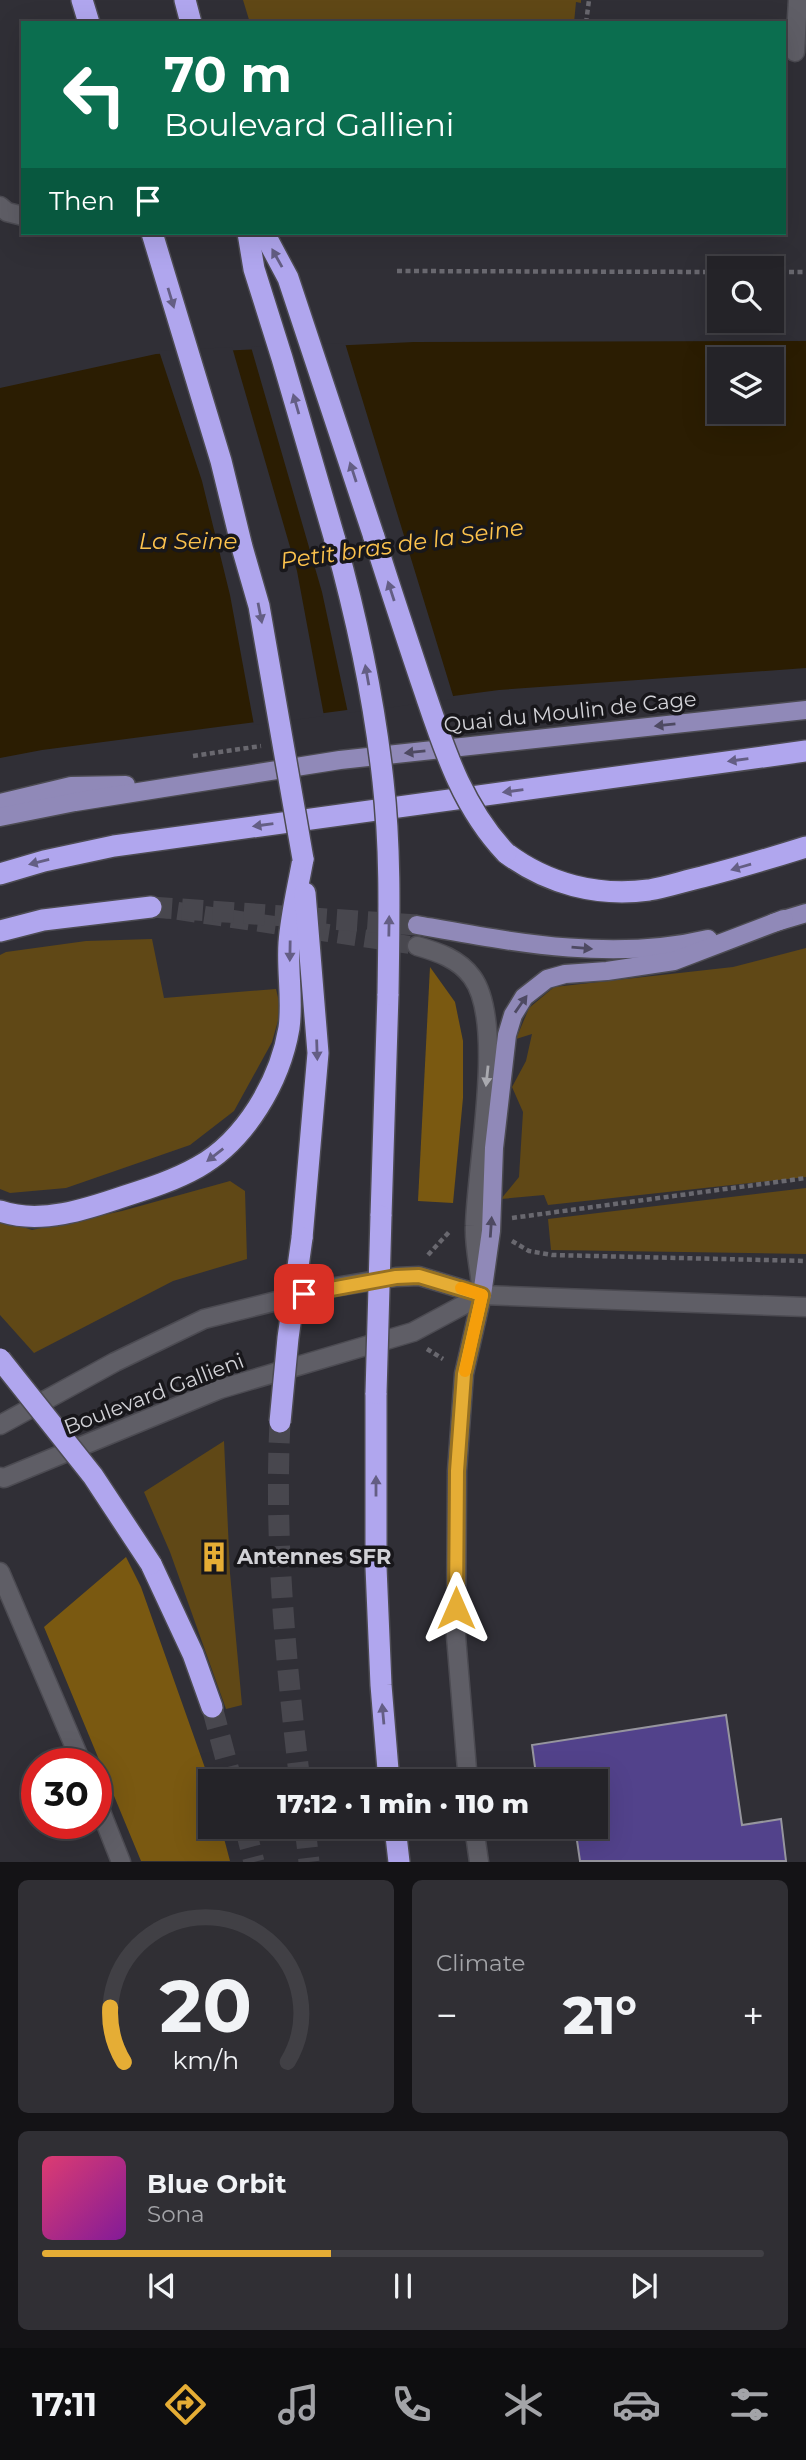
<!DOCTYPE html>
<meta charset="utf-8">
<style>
body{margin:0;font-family:Montserrat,sans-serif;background:#302f34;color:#f1f3f6;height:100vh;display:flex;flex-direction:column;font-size:26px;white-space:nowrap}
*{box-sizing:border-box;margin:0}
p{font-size:23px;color:#a3a4a8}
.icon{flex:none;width:38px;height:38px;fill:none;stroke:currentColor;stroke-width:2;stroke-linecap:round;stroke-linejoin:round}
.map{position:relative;height:1862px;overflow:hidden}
.panel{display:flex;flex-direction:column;gap:18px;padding:18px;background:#141316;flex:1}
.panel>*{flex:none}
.guide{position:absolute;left:21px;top:21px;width:765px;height:214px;border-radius:0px;box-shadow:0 7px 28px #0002,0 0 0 2px #414045;background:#0b6e4f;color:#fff;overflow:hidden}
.controls{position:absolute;left:707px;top:256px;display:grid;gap:14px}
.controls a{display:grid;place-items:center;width:77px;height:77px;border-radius:0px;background:#242328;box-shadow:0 7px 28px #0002,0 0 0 2px #414045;font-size:35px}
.speed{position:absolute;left:21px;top:1748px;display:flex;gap:14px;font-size:35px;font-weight:700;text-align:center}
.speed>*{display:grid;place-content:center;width:91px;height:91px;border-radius:50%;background:#242328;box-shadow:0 7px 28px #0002,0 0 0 2px #414045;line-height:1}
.speed .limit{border:10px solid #d22;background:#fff;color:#111}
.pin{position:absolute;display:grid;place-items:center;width:60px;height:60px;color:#fff;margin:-30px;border-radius:14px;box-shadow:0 4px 10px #0006}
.me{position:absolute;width:77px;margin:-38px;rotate:0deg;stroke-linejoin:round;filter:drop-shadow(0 0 5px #0008)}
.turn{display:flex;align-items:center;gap:24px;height:147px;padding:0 28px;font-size:32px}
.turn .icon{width:91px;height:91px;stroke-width:2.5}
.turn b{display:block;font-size:49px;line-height:60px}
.then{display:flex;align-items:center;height:66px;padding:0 28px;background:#0003;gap:14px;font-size:26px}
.big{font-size:52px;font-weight:800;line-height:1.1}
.panel .card{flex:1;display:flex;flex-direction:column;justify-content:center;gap:10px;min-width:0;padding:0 24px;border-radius:10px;background:#302f34}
.panel .dial{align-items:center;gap:0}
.dial svg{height:182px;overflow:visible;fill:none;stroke:#414045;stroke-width:7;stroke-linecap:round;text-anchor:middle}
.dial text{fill:#f1f3f6;stroke:none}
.song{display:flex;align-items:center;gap:21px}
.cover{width:84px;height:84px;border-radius:10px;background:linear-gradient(135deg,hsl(340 70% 55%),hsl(290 70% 35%))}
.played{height:7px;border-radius:4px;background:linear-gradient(90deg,#e5ad35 40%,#414045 40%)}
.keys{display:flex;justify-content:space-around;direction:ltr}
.heat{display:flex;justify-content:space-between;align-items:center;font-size:38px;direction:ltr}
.panel .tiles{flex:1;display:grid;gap:18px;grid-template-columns:1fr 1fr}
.card:last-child{grid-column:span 2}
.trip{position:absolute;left:198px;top:1769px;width:410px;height:70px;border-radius:0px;background:#242328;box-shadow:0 7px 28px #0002,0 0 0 2px #414045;font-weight:800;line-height:70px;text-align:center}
.tab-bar{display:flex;height:112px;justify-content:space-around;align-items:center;background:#0e0e10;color:#a3a4a8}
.tab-bar .icon{width:49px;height:49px}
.tab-bar .active{color:#e5ad35}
.tab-bar b{font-size:32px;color:#f1f3f6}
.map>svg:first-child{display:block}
.green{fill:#604816}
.forest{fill:#7a5911}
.water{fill:#2b1d02;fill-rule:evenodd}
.pier{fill:#302f36}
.building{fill:#52428b;stroke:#96959e;stroke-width:2}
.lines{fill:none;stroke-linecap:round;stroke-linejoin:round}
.secondary-tunnel{stroke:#48474e;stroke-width:18;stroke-dasharray:18 9;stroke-linecap:butt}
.motorway-tunnel{stroke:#48474e;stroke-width:21;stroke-dasharray:21 10;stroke-linecap:butt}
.pedestrian-casing{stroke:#4c4b52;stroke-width:21}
.minor-casing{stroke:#4c4b52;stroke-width:21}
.secondary-casing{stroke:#4c4b52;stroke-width:21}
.primary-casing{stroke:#4c4b52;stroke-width:21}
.motorway-casing{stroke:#4c4b52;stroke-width:24}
.path{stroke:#69686f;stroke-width:4.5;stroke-dasharray:5 3.5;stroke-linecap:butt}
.pedestrian{stroke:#5f5e66;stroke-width:18}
.minor{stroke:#5f5e66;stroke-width:18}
.secondary{stroke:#5f5e66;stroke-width:18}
.primary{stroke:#9089b8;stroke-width:18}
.motorway{stroke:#b0a6ee;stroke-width:21}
.motorway-bridge-casing{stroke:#4c4b52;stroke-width:24;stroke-linecap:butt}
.motorway-bridge{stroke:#b0a6ee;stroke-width:21}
.oneway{fill:#645e84}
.oneway2{fill:#4e4a62}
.oneway3{fill:#a9a9af}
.route-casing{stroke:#957022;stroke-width:18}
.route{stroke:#e5ad35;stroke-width:12}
.slow{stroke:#f59e0b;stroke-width:12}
.labels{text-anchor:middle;stroke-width:7;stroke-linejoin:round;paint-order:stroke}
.street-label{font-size:21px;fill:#d1d1d6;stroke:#18171b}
.poi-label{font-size:21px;font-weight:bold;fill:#d1d1d6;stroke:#18171b;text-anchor:start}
.water-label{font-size:23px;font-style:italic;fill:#fdc34d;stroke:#18171b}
</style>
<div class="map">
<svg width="806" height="1862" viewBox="0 0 806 1862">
<rect width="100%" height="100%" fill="#302f36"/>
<g class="green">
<polygon points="243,0 581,0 581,3 576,2 574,23 250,23"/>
<polygon points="152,939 164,998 276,989 281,1010 272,1042 234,1111 190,1145 66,1188 10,1193 0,1189 0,955 6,952 86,941"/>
<polygon points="806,948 806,1177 548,1205 544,1195 501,1199 519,1177 523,1112 512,1087 526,1061 532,1034 516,1039 529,1008 554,987 733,967"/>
<polygon points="230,1181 245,1191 247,1259 173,1281 34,1353 0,1315 0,1219 32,1230 122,1211"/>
<polygon points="806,1188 806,1254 551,1250 548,1219"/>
<polygon points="224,1441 230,1573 242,1705 226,1709 170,1552 144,1492"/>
</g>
<g class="forest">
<polygon points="430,967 455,1002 463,1041 463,1098 453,1203 418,1201"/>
<polygon points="126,1557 141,1587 210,1782 210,1827 221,1827 230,1861 141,1861 44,1627"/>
</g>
<path class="water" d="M806 341V668L499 690 42 750 0 758V388L156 354 414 342ZM719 359H772V411H719Z"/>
<g class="pier">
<polygon points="345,343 454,699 348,713 322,592 251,347"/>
<polygon points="232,347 297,571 324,716 254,725 230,595 202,481 159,351"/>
</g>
<polygon class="building" points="726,1715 742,1825 781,1819 786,1861 580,1861 575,1827 595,1827 595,1782 537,1782 532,1745"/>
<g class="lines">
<polyline class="secondary-tunnel" points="151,907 417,946"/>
<g class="motorway-tunnel">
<polyline points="151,907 417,925"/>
<path d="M280 1422C274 1542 286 1663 300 1782"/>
<polyline points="212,1707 232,1782"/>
<polyline points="245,1827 254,1862"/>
<polyline points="305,1827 309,1862"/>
</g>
<g class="pedestrian-casing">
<polyline id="pedestrian" points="795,52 798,0"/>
</g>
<g class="minor-casing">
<g id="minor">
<polyline points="0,206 7,212 23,216"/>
<polyline points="0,1572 82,1764"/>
<polyline points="468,1782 456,1636 457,1471 464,1374 482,1295"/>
<polyline points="96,1799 121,1862"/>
<polyline points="474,1827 479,1862"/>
</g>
</g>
<g class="secondary-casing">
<g id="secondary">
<path d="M417 946C438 952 459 959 472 977 506 1023 476 1166 475 1226 474 1245 479 1265 481 1285"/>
<polyline points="0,1425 115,1362 204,1319 329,1288 396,1277 419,1276 482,1295 806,1307"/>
<polyline points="0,1477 4,1478 220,1389 413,1332 482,1295"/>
</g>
</g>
<g class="primary-casing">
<g id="primary">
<polyline points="0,803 71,786 126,785"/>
<polyline points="0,817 75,802 340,760 806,710"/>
<polyline points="773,923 806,913"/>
<path d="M417 925C512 942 612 962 708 939"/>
<polyline points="482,1295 491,1231 494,1148 507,1035 513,1015 524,997 547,979 565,974 607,971 674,961 784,919"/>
</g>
</g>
<g class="motorway-casing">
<g id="motorway">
<polyline points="82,0 89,23"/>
<polyline points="185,0 191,23"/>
<polyline points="152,233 221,461 242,547"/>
<polyline points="248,233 254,269 282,358 335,540"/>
<polyline points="264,233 288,278 374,537"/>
<path d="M506 853C547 884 598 897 649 890 667 887 684 881 702 877 737 868 771 858 806 847"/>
<polyline points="0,874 44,861 114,846 806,751"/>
<polyline points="0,931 43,920 151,907"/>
<path d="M0 1211C40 1225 87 1209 125 1196 150 1188 175 1180 198 1167 246 1140 280 1081 289 1028 293 1000 287 971 289 943 291 915 298 887 303 859"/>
<polyline points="381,1216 388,994"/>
<polyline points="302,1238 318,1053 305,893"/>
<polyline points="376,1393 376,1567 381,1685 389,1782"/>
<polyline points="151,1564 193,1654 212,1707"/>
<polyline points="395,1827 399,1862"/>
</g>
</g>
<g class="path">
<polyline points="586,23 589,0"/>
<polyline points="397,271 719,272"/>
<polyline points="772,272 806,272"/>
<polyline points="193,756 261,746"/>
<polyline points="512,1218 806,1178"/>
<polyline points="512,1241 529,1251 552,1255 806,1261"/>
<polyline points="428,1255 450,1231"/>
<polyline points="427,1349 443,1359"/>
</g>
<use href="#pedestrian" class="pedestrian"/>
<use href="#minor" class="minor"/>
<use href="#secondary" class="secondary"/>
<use href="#primary" class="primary"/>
<use href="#motorway" class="motorway"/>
<g class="motorway-bridge-casing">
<g id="motorway-bridge">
<path d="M374 537C389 585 405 633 421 681 442 742 460 805 506 853"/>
<path d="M335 540C357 619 374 699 383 781 391 851 389 923 388 994"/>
<polyline points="242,547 259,606 303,859"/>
<polyline points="0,1359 93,1476 151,1564"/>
<polyline points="376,1393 381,1216"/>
<polyline points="280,1422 288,1338 302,1238"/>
</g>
</g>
<use href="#motorway-bridge" class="motorway-bridge"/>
</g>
<defs><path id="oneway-solid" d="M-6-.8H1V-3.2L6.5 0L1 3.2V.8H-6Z" transform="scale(1.75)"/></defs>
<g class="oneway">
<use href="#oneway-solid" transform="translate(277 258) rotate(-119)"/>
<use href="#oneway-solid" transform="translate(171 298) rotate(73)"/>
<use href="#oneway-solid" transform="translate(296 404) rotate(-106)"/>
<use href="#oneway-solid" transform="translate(353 472) rotate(-108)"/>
<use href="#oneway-solid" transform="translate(391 591) rotate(-108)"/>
<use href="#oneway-solid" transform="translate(260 613) rotate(79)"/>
<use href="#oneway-solid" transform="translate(367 675) rotate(-100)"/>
<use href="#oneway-solid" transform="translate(738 760) rotate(172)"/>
<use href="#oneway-solid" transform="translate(513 791) rotate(172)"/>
<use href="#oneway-solid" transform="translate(263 825) rotate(172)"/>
<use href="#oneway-solid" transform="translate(39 862) rotate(166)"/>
<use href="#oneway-solid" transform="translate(741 867) rotate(164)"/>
<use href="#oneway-solid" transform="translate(389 926) rotate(-89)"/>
<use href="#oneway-solid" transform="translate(290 951) rotate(91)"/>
<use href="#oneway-solid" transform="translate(317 1050) rotate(88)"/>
<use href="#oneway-solid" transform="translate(215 1155) rotate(142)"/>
<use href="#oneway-solid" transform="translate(376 1486) rotate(-90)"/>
<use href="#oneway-solid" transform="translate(383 1714) rotate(-95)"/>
</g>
<g class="oneway2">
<use href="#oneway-solid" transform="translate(665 725) rotate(174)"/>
<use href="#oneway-solid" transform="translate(415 752) rotate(174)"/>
<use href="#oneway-solid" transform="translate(582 948) rotate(5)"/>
<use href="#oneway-solid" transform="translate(521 1004) rotate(-55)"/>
<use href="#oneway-solid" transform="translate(491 1227) rotate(-86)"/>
</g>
<use class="oneway3" href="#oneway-solid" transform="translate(487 1076) rotate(96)"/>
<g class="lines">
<g class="route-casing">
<polyline id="route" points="304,1294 396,1277 419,1276 482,1295 464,1374 457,1471 456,1608"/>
</g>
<use href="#route" class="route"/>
<polyline class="slow" points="461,1288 482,1295 465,1371"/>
</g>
<defs>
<g id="building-bare" transform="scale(2.415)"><path d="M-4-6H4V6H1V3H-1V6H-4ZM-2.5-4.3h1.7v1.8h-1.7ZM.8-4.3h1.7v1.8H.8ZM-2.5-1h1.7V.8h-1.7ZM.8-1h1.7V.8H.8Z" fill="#e5ad35" stroke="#18171b" stroke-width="2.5" paint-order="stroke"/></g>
</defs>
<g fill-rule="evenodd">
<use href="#building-bare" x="214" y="1557"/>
</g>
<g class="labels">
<g class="street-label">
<text transform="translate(570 712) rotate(-6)" y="7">Quai du Moulin de Cage</text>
<text transform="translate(154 1394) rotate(-21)" y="7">Boulevard Gallieni</text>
</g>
<g class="poi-label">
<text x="237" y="1564">Antennes SFR</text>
</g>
<g class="water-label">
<text x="188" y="549">La Seine</text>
<text transform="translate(402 544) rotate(-8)" y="8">Petit bras de la Seine</text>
</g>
</g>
</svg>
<div class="controls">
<a><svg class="icon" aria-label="search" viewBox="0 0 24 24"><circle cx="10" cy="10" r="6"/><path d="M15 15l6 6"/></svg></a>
<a><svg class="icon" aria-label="layers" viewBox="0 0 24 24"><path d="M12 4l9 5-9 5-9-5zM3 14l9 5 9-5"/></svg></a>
</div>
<div class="speed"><div class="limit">30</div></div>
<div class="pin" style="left:304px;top:1294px;background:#d93025"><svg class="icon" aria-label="arrive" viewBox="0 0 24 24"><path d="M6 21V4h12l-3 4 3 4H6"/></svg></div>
<svg class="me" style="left:456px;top:1608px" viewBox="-20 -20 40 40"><path d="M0-17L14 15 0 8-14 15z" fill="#e5ad35" stroke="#fff" stroke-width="4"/></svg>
<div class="trip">17:12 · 1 min · 110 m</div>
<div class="guide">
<div class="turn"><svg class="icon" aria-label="left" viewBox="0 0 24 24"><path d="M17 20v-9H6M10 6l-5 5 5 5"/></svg><div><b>70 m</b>Boulevard Gallieni</div></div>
<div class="then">Then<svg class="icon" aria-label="arrive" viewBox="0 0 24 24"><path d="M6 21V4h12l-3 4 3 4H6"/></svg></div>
</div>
</div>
<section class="panel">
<div class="tiles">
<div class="card dial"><svg viewBox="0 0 100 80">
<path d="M14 69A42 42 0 1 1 86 69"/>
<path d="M14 69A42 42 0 0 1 8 45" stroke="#e5ad35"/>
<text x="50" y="56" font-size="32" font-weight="700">20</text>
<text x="50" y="72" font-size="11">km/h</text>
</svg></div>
<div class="card"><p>Climate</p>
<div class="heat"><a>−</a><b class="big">21°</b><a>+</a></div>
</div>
<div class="card">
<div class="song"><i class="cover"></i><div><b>Blue Orbit</b><p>Sona</p></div></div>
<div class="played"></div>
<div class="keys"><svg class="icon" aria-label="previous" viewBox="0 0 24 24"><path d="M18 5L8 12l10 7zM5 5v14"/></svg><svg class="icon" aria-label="pause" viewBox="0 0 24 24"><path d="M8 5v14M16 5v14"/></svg><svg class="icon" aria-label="next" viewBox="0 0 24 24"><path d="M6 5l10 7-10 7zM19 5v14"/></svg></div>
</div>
</div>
</section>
<nav class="tab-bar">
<b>17:11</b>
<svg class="icon active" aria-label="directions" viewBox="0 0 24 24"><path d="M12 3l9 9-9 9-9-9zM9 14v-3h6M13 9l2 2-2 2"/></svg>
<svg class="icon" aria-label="music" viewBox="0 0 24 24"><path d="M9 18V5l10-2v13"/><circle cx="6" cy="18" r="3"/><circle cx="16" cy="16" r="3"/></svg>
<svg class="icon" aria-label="phone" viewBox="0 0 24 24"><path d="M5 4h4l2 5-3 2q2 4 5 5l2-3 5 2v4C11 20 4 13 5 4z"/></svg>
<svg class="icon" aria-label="climate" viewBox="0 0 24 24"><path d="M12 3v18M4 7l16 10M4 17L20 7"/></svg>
<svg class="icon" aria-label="car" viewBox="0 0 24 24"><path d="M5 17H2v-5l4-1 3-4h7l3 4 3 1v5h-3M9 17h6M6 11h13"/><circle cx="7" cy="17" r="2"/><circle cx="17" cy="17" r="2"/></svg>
<svg class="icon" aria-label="filters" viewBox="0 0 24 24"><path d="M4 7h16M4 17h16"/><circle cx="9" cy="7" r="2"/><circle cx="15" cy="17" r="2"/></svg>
</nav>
